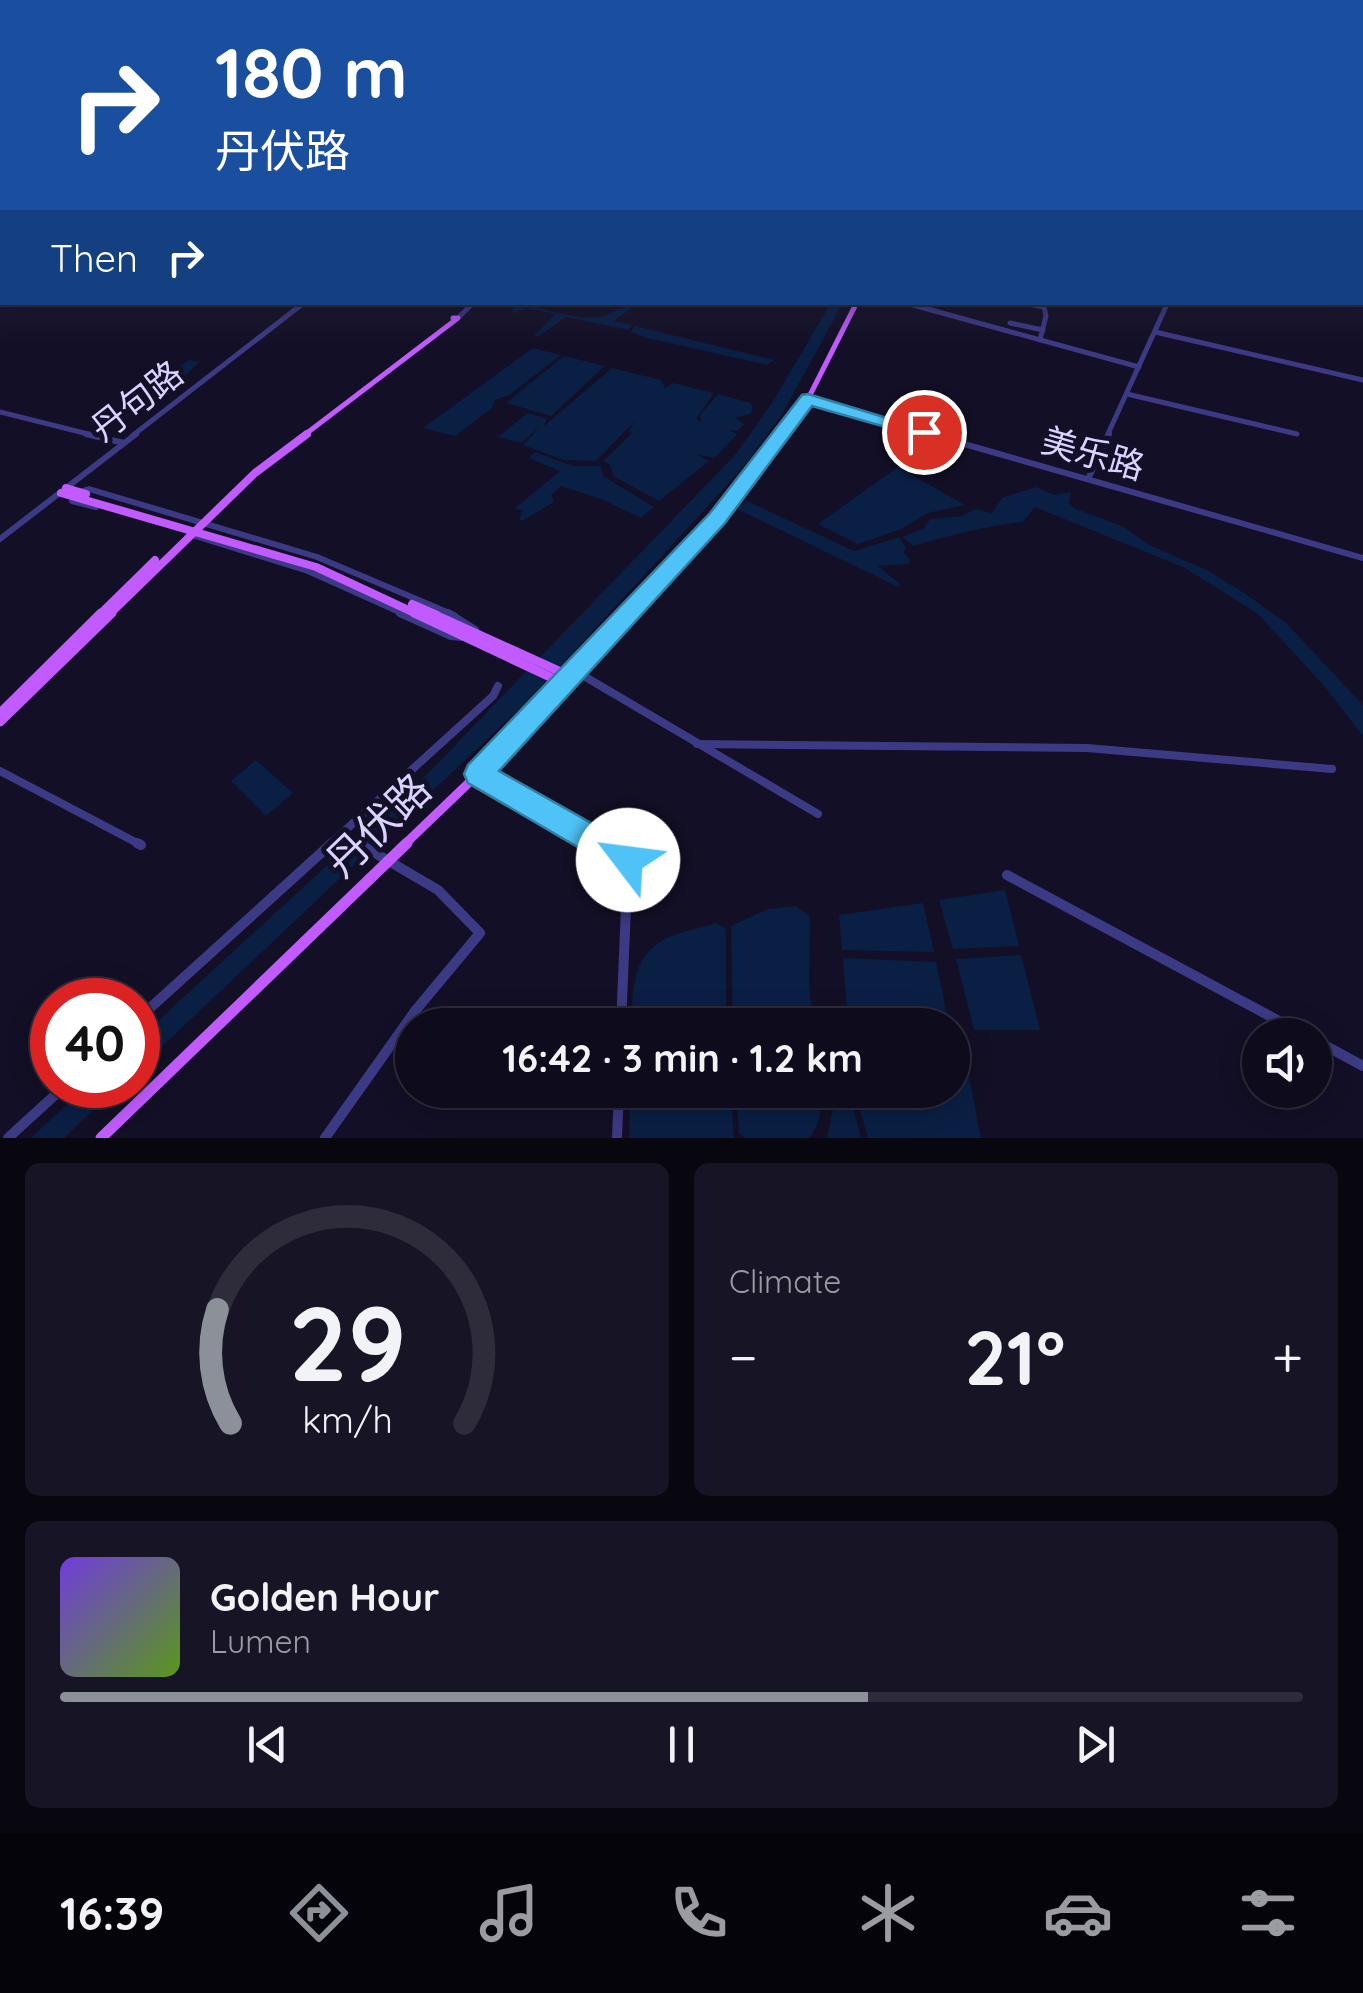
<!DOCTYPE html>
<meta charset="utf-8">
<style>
body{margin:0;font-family:Quicksand,"Noto Sans SC",sans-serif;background:#171425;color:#f1f3f6;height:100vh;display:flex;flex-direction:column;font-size:38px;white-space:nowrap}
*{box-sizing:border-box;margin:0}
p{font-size:32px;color:#9b9ba3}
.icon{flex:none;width:55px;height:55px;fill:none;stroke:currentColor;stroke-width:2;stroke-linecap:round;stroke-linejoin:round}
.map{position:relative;height:1138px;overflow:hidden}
.details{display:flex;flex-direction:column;gap:25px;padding:25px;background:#08060f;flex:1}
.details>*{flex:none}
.guide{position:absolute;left:0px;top:0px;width:1365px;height:305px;box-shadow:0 5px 25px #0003,0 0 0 2px #2e2b3b;background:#1a4fa0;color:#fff;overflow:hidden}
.fabs{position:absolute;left:1242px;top:1018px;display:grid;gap:20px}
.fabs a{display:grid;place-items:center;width:90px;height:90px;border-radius:50%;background:#0e0b1c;box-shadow:0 5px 25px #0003,0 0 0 2px #2e2b3b;font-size:50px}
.speed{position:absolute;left:30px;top:978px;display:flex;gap:20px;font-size:50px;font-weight:700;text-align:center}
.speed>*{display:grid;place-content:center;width:130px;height:130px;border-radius:50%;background:#0e0b1c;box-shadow:0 5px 25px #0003,0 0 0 2px #2e2b3b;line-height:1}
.speed .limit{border:15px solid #d22;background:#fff;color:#111}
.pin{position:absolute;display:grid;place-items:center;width:85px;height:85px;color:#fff;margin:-42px;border:5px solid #fff;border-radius:50%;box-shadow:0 2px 10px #0007}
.me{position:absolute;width:110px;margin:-55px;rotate:300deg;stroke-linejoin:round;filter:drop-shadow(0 0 8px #0008)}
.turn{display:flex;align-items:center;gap:35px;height:210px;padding:0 50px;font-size:45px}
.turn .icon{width:130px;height:130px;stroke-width:2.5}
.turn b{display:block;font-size:70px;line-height:85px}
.then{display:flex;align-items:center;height:95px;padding:0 50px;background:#0003;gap:20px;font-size:38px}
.big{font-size:75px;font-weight:700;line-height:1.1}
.details .tile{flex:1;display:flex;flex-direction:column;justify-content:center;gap:15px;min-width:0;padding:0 35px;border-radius:15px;background:#171425}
.details .dial{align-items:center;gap:0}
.dial svg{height:260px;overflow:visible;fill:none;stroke:#2e2b3b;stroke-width:7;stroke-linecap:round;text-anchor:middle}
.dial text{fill:#f1f3f6;stroke:none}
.song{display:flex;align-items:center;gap:30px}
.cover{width:120px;height:120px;border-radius:15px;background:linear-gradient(135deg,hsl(260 70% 55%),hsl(90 70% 35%))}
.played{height:10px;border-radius:5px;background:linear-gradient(90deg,#8c9099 65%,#2e2b3b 65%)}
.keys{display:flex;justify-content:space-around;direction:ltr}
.heat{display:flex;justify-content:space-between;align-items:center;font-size:55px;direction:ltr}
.details .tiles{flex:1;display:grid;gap:25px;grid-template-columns:1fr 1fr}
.tile:last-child{grid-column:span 2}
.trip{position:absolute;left:395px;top:1008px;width:575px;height:100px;border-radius:50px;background:#0e0b1c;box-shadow:0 5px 25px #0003,0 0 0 2px #2e2b3b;font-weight:700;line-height:100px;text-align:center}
.menu{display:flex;height:160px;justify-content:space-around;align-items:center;background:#06040b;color:#9b9ba3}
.menu .icon{width:70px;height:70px}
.menu .active{color:#8c9099}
.menu b{font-size:45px;color:#f1f3f6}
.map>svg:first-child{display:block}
.water{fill:#0a1f44}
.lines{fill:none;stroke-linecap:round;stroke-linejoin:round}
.minor-far3{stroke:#3d3a85;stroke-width:5}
.minor-far2{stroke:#3d3a85;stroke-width:6}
.minor-far1{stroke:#3d3a85;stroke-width:8}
.minor{stroke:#3d3a85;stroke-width:10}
.major-far3{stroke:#c25bff;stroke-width:5}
.major-far2{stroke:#c25bff;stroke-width:8}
.major-far1{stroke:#c25bff;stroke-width:9}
.major{stroke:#c25bff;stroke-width:11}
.route{fill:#4fc3f7;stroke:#337fa1;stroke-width:2.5}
.labels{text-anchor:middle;stroke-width:10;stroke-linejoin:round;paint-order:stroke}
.street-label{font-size:35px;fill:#d9d4ff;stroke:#130f26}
.near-street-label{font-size:42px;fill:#d9d4ff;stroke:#130f26}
</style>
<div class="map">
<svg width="1363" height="1138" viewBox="0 0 1363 1138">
<rect width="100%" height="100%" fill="#130f26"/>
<g class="water">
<path d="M501 303C532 302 572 322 600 317 614 315 623 302 638 303L614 321 632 325 629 330 566 317 539 336H534L555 314 527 308 513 313 512 305Z"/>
<polygon points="831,303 843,303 781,416 744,466 698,517 531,698 138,1069 138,1039 433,768 735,455 772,403"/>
<polygon points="635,326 774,360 767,365 643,337 631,331"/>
<polygon points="533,348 561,355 509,395 495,400 492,408 455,436 423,428"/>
<polygon points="564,356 605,366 551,416 506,403"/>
<polygon points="190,360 199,362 183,378 108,429 96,426 145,390 151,381"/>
<polygon points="612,368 661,380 665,388 673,383 714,393 696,419 701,422 700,415 718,394 751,403 753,409 750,414 735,418 744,424 738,431 728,430 737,434 714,458 696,454 709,461 659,501 613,476 610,465 603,461 631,434 629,430 636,420 596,461 564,460 523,445 540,427 521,443 498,437 528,413 547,419 544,426"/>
<polygon points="535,452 573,466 601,466 603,476 654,507 641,518 601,499 561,486 551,495 554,502 522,521 519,519 523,510 514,509 560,471 529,458"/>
<polygon points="898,467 965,505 928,513 901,529 858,544 818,524"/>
<path d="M1036 487 1055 495 1071 492 1069 503 1074 508 1124 527 1149 545 1209 571 1244 593 1285 622 1363 705V736L1325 687 1258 614 1185 568 1035 507 1023 522C985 526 949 536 913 546L902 537 924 528 930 519 962 516 975 509 992 513 1002 498Z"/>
<polygon points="747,501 854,551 899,537 906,548 903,552 910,560 908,564 878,566 901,585 898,587 737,509"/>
<polygon points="256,760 293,793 266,816 231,781"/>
<polygon points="1005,890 1019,946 953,949 939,900"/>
<polygon points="923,903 934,952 842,950 839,915"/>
<polygon points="796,906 810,916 809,985 813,1025 733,1025 731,926 768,909"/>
<path d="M715 923 725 928 726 936V1025H632C632 986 632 949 677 934 689 930 702 928 715 923Z"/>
<polygon points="1021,955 1040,1030 974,1030 956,959"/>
<polygon points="843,958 936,962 949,1025 848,1025"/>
<path d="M953 1047C971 1058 975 1116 981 1138H868L854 1090H952Z"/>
<polygon points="88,1085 120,1085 64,1138 31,1138"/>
<polygon points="630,1090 731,1090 734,1138 629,1138"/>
<path d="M736 1090H820C821 1107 821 1125 809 1138H745L739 1133Z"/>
<polygon points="837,1090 846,1090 850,1095 861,1138 827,1138"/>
</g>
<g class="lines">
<g class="minor-far3">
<polyline points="902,302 1139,367"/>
<polyline points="1020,302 1044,307 1046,316 1040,340"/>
<polyline points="458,318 474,302"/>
<polyline points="1010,323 1043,330"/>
<polyline points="1155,332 1363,380"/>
<polyline points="1127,394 1297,434"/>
<polyline points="808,399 937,436"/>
<polyline points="0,412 96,436"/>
<polyline points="132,436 305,302"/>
<polyline points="1107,436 1168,302"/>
</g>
<g class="minor-far2">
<polyline points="86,434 124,443"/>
<polyline points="929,434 1363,558"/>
<polyline points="1088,479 1109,434"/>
<polyline points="80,492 89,489 317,557 454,615"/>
<polyline points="72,496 72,501 96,507"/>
<polyline points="189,534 308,571 406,615"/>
<polyline points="0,539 136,434"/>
</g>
<g class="minor-far1">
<polyline points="400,613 451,636 462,637"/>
<polyline points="448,613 475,630"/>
<polyline points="577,672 818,814"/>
<polyline points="697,744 1087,748 1332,769"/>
<polyline points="0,771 141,845"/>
<polyline points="478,774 602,845"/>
<polyline points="343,832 361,845"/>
<polyline points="329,845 493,696 498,686"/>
</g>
<g class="minor">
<polyline points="137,843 141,845"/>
<polyline points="598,843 628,860 621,1025"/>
<polyline points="1007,875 1305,1035"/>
<polyline points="138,1019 332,843"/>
<polyline points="1315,1040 1363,1066"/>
<polyline points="8,1138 66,1085"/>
<polyline points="325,1138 415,1011 480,933 438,890 358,843"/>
<polyline points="617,1138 619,1090"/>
</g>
<g class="major-far3">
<polyline points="303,436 458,318 453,318"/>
<polyline points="780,436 808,399 857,302"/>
</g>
<g class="major-far2">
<polyline points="66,488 86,494"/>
<polyline points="61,493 316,567 419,615"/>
<polyline points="412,604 437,615"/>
<polyline points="99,615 155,560"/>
<polyline points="109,615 255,473 307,434"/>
<polyline points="627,615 718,518 782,434"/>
</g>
<g class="major-far1">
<polyline points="414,613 565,684"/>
<polyline points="431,613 572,677"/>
<polyline points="0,713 101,613"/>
<polyline points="0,722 112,613"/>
<polyline points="404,845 478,774 629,613"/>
</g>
<polyline class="major" points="101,1138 407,843"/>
</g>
<linearGradient id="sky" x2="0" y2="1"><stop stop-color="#0a0815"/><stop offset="0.54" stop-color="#333752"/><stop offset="1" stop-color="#333752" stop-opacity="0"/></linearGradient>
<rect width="1363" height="345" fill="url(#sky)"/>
<polygon class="route" points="808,394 933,432 924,438 812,406 725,523 499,771 639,850 644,860 639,870 628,874 617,870 468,783 464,774 468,765 710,513 802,395"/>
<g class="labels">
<g class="street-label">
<text transform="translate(137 401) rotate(-38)" y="12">丹句路</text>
<text transform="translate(1093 454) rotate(16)" y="12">美乐路</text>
</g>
<g class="near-street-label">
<text transform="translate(378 825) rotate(-44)" y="15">丹伏路</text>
</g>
</g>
</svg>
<div class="fabs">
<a><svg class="icon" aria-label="sound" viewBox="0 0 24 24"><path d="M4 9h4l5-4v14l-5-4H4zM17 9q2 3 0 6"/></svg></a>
</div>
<div class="speed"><div class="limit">40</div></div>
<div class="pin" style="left:924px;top:432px;background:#d93025"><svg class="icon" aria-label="arrive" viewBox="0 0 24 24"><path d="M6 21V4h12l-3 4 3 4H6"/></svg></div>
<svg class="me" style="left:628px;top:860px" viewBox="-20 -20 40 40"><circle r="19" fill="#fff"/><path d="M0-13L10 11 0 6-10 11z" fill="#4fc3f7"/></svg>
<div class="trip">16:42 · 3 min · 1.2 km</div>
<div class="guide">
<div class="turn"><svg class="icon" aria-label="right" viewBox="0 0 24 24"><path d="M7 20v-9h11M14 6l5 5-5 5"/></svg><div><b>180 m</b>丹伏路</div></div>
<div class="then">Then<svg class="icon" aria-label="right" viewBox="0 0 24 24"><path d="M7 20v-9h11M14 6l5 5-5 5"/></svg></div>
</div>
</div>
<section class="details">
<div class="tiles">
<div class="tile dial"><svg viewBox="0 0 100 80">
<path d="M14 69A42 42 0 1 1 86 69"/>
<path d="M14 69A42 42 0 0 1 10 34" stroke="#8c9099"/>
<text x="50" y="56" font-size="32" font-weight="700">29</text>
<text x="50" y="72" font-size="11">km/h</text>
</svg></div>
<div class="tile"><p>Climate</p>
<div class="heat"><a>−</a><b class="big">21°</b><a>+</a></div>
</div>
<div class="tile">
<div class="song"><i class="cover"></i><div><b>Golden Hour</b><p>Lumen</p></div></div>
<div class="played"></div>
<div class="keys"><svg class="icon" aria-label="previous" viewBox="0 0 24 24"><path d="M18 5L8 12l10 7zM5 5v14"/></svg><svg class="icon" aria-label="pause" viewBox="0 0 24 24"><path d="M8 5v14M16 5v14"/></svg><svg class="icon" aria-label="next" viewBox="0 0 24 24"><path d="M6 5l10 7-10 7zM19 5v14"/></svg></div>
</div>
</div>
</section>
<nav class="menu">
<b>16:39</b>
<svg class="icon active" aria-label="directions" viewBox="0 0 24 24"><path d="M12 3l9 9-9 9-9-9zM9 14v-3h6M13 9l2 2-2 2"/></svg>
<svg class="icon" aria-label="music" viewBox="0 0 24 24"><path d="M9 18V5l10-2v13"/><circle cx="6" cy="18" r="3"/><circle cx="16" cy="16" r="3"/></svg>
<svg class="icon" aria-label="phone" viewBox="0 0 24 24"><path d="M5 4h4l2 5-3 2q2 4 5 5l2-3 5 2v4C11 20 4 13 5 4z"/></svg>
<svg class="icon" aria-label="climate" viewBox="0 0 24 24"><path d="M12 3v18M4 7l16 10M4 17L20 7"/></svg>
<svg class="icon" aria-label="car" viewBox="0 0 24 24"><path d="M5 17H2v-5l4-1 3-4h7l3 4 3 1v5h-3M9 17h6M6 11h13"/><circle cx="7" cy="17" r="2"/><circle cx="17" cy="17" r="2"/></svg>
<svg class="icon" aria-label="filters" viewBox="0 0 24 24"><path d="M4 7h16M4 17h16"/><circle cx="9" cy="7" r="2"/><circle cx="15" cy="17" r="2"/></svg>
</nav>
